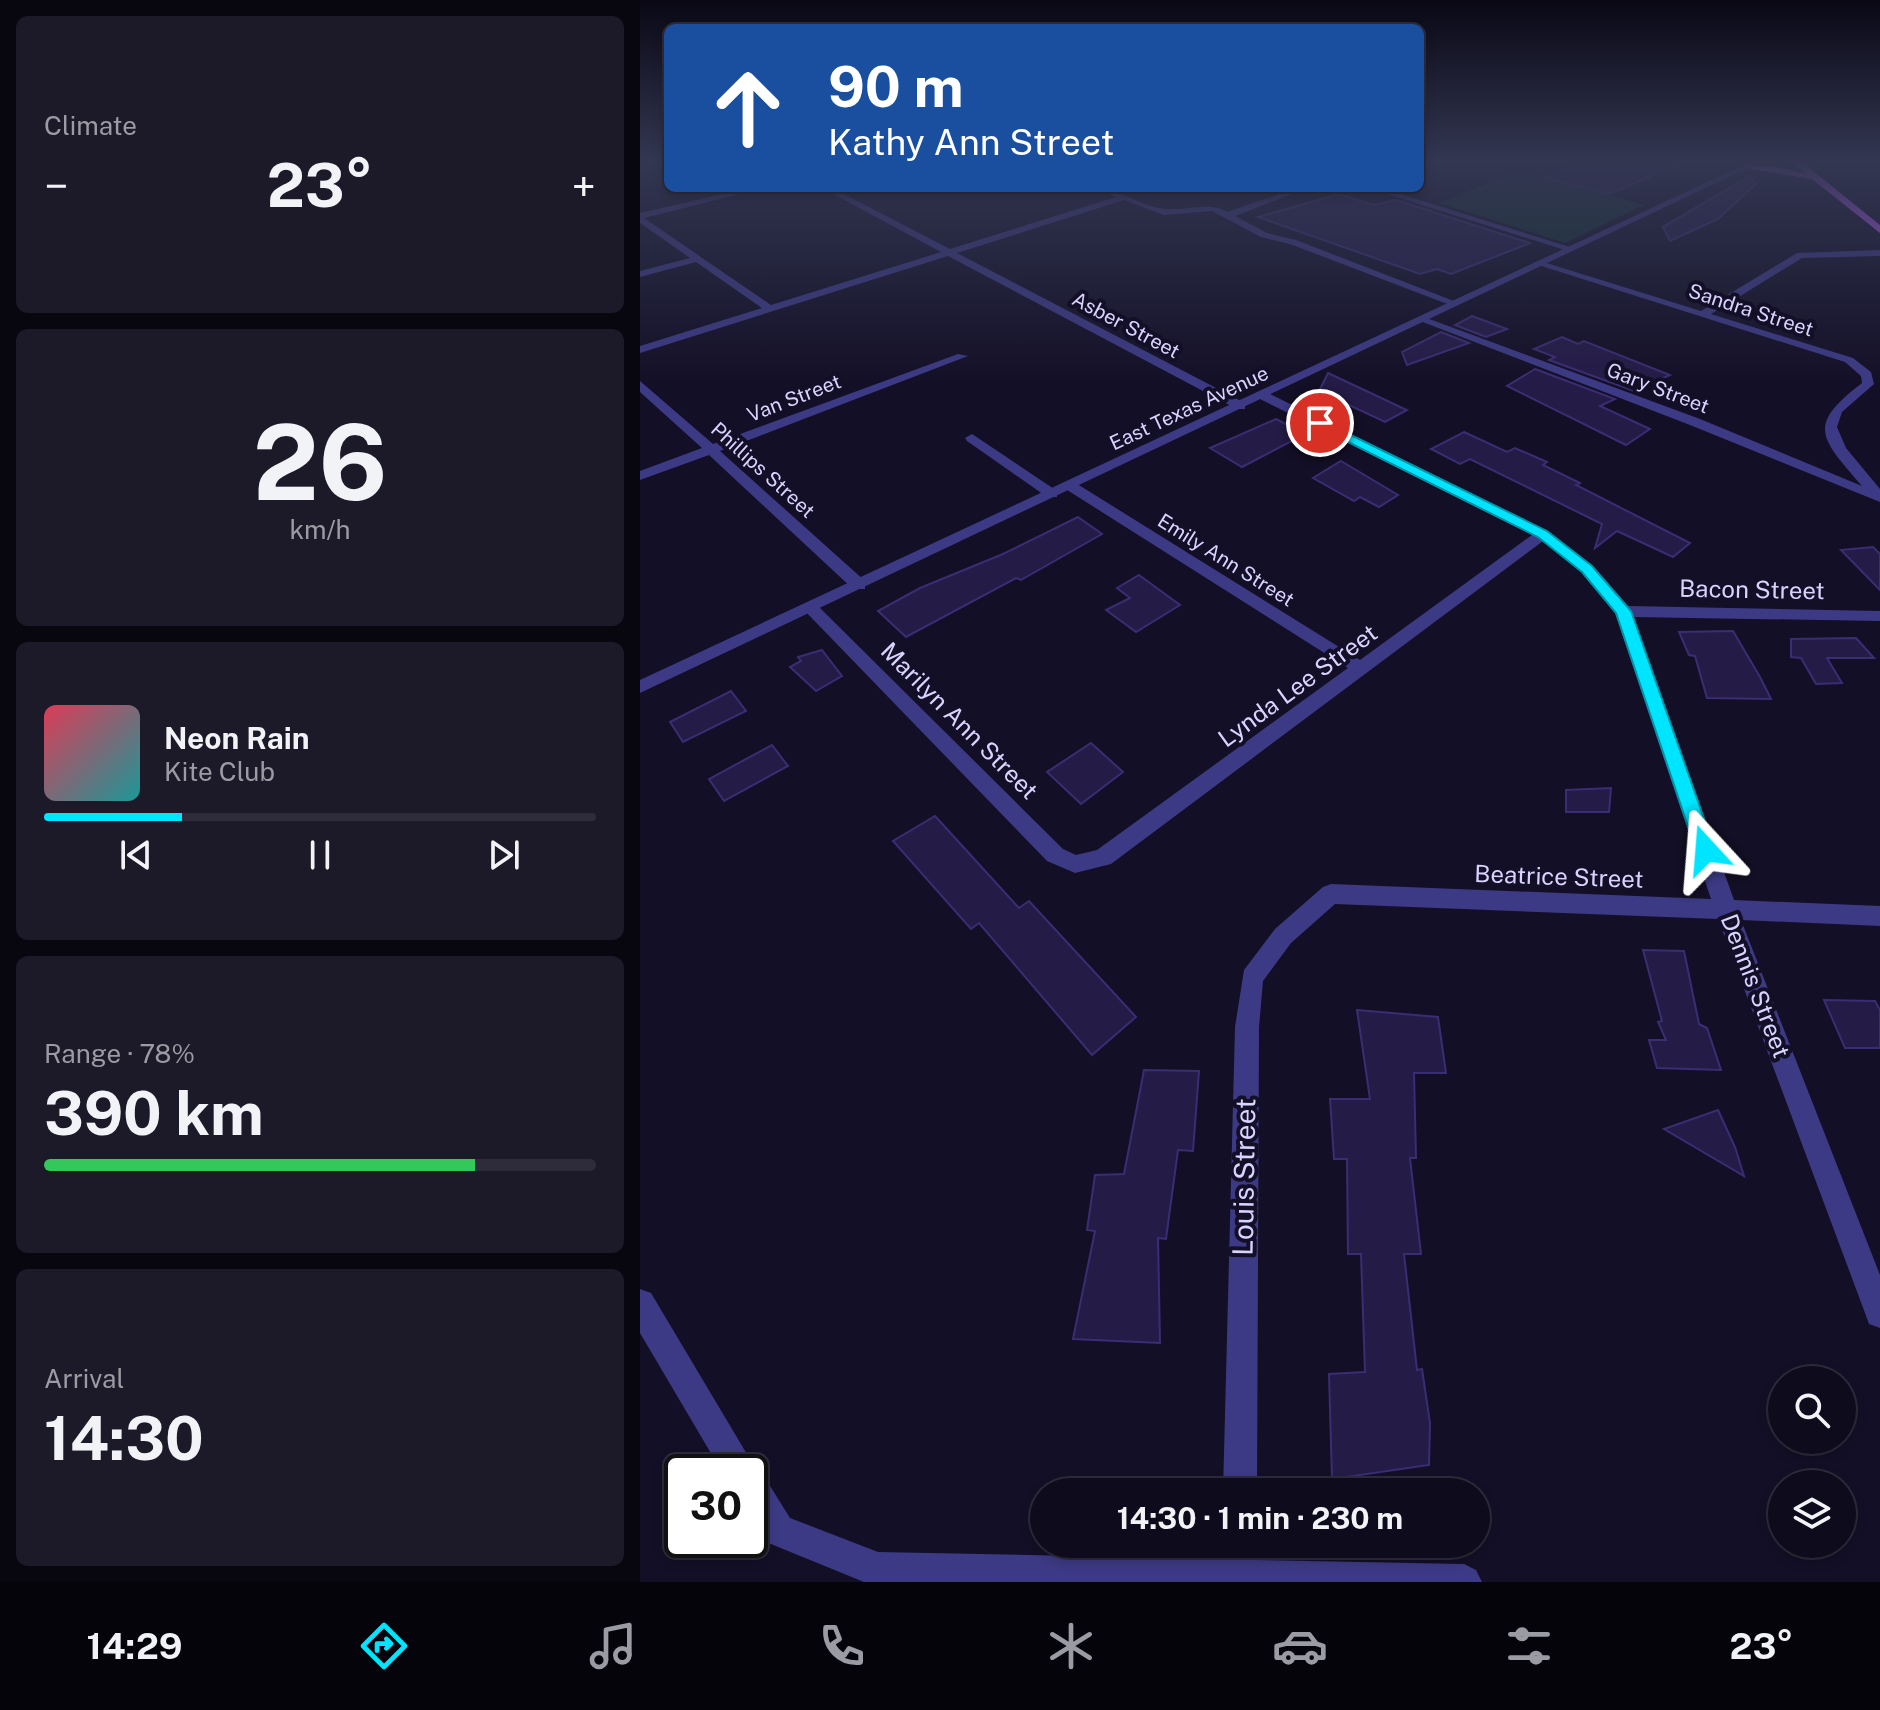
<!DOCTYPE html>
<meta charset="utf-8">
<style>
body{margin:0;font-family:"Public Sans",sans-serif;background:#1c1929;color:#f1f3f6;height:100vh;display:flex;flex-direction:column;font-size:30px;white-space:nowrap}
*{box-sizing:border-box;margin:0}
p{font-size:26px;color:#9b9ba3}
.icon{flex:none;width:44px;height:44px;fill:none;stroke:currentColor;stroke-width:2;stroke-linecap:round;stroke-linejoin:round}
.map{position:relative;flex:1;overflow:hidden}
.sheet{display:flex;flex-direction:column;gap:16px;padding:16px;background:#08060f;width:640px}
.sheet>*{flex:none}
.guide{position:absolute;left:24px;top:24px;width:760px;height:168px;border-radius:12px;box-shadow:0 4px 12px #0003,0 0 0 2px #2e2b3b;background:#1a4fa0;color:#fff;overflow:hidden}
.controls{position:absolute;left:1128px;top:1366px;display:grid;gap:16px}
.controls a{display:grid;place-items:center;width:88px;height:88px;border-radius:50%;background:#0e0b1c;box-shadow:0 4px 12px #0003,0 0 0 2px #2e2b3b;font-size:40px}
.speed{position:absolute;left:24px;top:1454px;display:flex;gap:16px;font-size:40px;font-weight:700;text-align:center}
.speed>*{display:grid;place-content:center;width:104px;height:104px;border-radius:50%;background:#0e0b1c;box-shadow:0 4px 12px #0003,0 0 0 2px #2e2b3b;line-height:1}
.speed .limit{border:4px solid #111;border-radius:12px;background:#fff;color:#111}
.pin{position:absolute;display:grid;place-items:center;width:68px;height:68px;color:#fff;margin:-34px;border:4px solid #fff;border-radius:50%;box-shadow:0 2px 8px #0007}
.me{position:absolute;width:88px;margin:-44px;rotate:341deg;stroke-linejoin:round;filter:drop-shadow(0 0 6px #0008)}
.turn{display:flex;align-items:center;gap:28px;height:168px;padding:0 32px;font-size:36px}
.turn .icon{width:104px;height:104px;stroke-width:2.5}
.turn b{display:block;font-size:56px;line-height:68px}
.big{font-size:60px;font-weight:700;line-height:1.1}
.sheet .widget{flex:1;display:flex;flex-direction:column;justify-content:center;gap:12px;min-width:0;padding:0 28px;border-radius:12px;background:#1c1929}
.sheet .dial{align-items:center;gap:0}
.dial b{font-size:104px;line-height:1}
.song{display:flex;align-items:center;gap:24px}
.cover{width:96px;height:96px;border-radius:12px;background:linear-gradient(135deg,hsl(350 70% 55%),hsl(180 70% 35%))}
.played{height:8px;border-radius:4px;background:linear-gradient(90deg,#00e5ff 25%,#2e2b3b 25%)}
.keys{display:flex;justify-content:space-around;direction:ltr}
.heat{display:flex;justify-content:space-between;align-items:center;font-size:44px;direction:ltr}
.charge{height:12px;border-radius:6px;background:linear-gradient(90deg,#34c759 78%,#2e2b3b 0)}
.trip{position:absolute;left:390px;top:1478px;width:460px;height:80px;border-radius:40px;background:#0e0b1c;box-shadow:0 4px 12px #0003,0 0 0 2px #2e2b3b;font-weight:700;line-height:80px;text-align:center}
.tab-bar{display:flex;height:128px;justify-content:space-around;align-items:center;background:#06040b;color:#9b9ba3}
.tab-bar .icon{width:56px;height:56px}
.tab-bar .selected{color:#00e5ff}
.tab-bar b{font-size:36px;color:#f1f3f6}
main{display:flex;flex:1;min-height:0}
.map>svg:first-child{display:block}
.green{fill:#12302f}
.building{fill:#241b47;stroke:#3b2d73;stroke-width:2}
.lines{fill:none;stroke-linecap:round;stroke-linejoin:round}
.minor{fill:#3d3a85;fill-rule:evenodd}
.tertiary{fill:#3d3a85;fill-rule:evenodd}
.primary{fill:#c25bff;fill-rule:evenodd}
.route{fill:#00e5ff;stroke:#0095a6;stroke-width:2}
.labels{text-anchor:middle;stroke-width:8;stroke-linejoin:round;paint-order:stroke}
.far-street-label{font-size:20px;fill:#d9d4ff;stroke:#130f26}
.street-label{font-size:24px;fill:#d9d4ff;stroke:#130f26}
.near-street-label{font-size:28px;fill:#d9d4ff;stroke:#130f26}
</style>
<main>
<section class="sheet">
<div class="widget"><p>Climate</p>
<div class="heat"><a>−</a><b class="big">23°</b><a>+</a></div>
</div>
<div class="widget dial"><b>26</b><p>km/h</p></div>
<div class="widget">
<div class="song"><i class="cover"></i><div><b>Neon Rain</b><p>Kite Club</p></div></div>
<div class="played"></div>
<div class="keys"><svg class="icon" aria-label="previous" viewBox="0 0 24 24"><path d="M18 5L8 12l10 7zM5 5v14"/></svg><svg class="icon" aria-label="pause" viewBox="0 0 24 24"><path d="M8 5v14M16 5v14"/></svg><svg class="icon" aria-label="next" viewBox="0 0 24 24"><path d="M6 5l10 7-10 7zM19 5v14"/></svg></div>
</div>
<div class="widget"><p>Range · 78%</p><b class="big">390 km</b><div class="charge"></div></div>
<div class="widget"><p>Arrival</p><b class="big">14:30</b></div>
</section>
<div class="map">
<svg width="1240" height="1582" viewBox="0 0 1240 1582">
<rect width="100%" height="100%" fill="#130f26"/>
<polygon class="green" points="879,171 1004,205 925,243 799,203"/>
<g class="building">
<polygon points="941,163 1042,163 970,194 905,178"/>
<polygon points="1110,176 1116,184 1078,219 1030,241 1023,227"/>
<polygon points="699,194 733,205 756,200 890,243 811,274 797,269 780,274 618,217"/>
<polygon points="832,316 867,329 846,337 815,325"/>
<polygon points="801,332 829,343 767,365 762,352"/>
<polygon points="922,337 938,344 944,341 1030,375 994,391 909,360 915,357 894,349"/>
<polygon points="895,369 975,399 960,406 1010,429 986,445 867,386"/>
<polygon points="688,373 767,410 745,422 679,391"/>
<polygon points="636,419 665,434 602,467 570,448"/>
<polygon points="824,432 867,452 875,448 907,462 903,465 940,483 936,485 1050,543 1033,557 977,531 955,548 962,524 830,459 820,464 791,449"/>
<polygon points="701,461 758,495 739,507 720,497 714,501 673,478"/>
<polygon points="438,517 462,534 381,580 376,578 266,637 238,611 280,588 363,554"/>
<polygon points="1233,547 1240,554 1240,590 1201,550"/>
<polygon points="499,575 540,605 496,632 466,610 490,598 477,588"/>
<polygon points="1093,631 1120,677 1131,699 1067,698 1055,656 1049,655 1039,632"/>
<polygon points="1216,638 1234,658 1187,658 1202,683 1176,684 1161,658 1151,657 1151,639"/>
<polygon points="182,650 202,676 176,691 150,667 161,661 158,657"/>
<polygon points="91,691 106,711 43,742 30,722"/>
<polygon points="451,743 483,772 441,804 407,772"/>
<polygon points="132,745 148,766 84,801 69,779"/>
<polygon points="971,788 969,812 926,812 926,790"/>
<polygon points="295,816 379,908 389,901 496,1017 452,1055 339,923 331,929 253,841"/>
<polygon points="1003,950 1044,951 1059,1024 1067,1028 1081,1070 1017,1068 1009,1040 1026,1040 1018,1022 1022,1021"/>
<polygon points="1184,1000 1235,1001 1240,1010 1240,1048 1205,1048"/>
<polygon points="717,1010 798,1017 806,1073 774,1073 776,1158 770,1158 781,1254 764,1254 777,1370 782,1369 790,1423 789,1465 692,1479 689,1374 725,1372 721,1254 708,1254 707,1159 694,1159 690,1099 730,1099"/>
<polygon points="504,1070 559,1071 553,1151 538,1150 526,1239 518,1238 520,1343 433,1339 455,1231 447,1230 455,1175 484,1174"/>
<polygon points="1078,1110 1095,1147 1104,1176 1024,1129"/>
</g>
<g class="lines">
<g class="minor">
<path d="M109 188H124L4 218 131 305 301 252 182 188H192L310 249 476 197 454 188C480 188 501 207 526 209 549 211 567 201 588 212L656 188H668L595 216 627 233 656 240 819 303 810 305 650 244 621 237 572 211 524 215 484 200 317 253 605 403V409H597L308 256 0 353V346L122 308 56 262 0 277V271L50 258 0 223V213Z"/>
<polygon points="728,188 741,188 933,248 925,250"/>
<path d="M1240 250V256L1162 258 1071 314 1213 358 1231 372 1234 384 1202 412 1197 427 1206 448 1240 489V502L1050 425 775 319 784 317 1060 419 1222 486C1180 437 1166 426 1222 383L1221 376 1205 362 892 263 900 261 1061 311 1157 253Z"/>
<polygon points="318,354 328,356 80,451 225,581 225,589 213,589 69,455 0,480 0,471 62,448 0,392 0,381 73,444"/>
<polygon points="620,393 628,393 908,531 953,566 988,606 1240,611 1240,621 993,617 1094,900 1240,906 1240,926 1101,920 1240,1275 1240,1328 1229,1324 1225,1313 1078,919 695,904 651,943 623,981 619,1027 617,1492 583,1492 595,1027 604,970 635,929 683,887 691,884 1071,899 975,613 941,572 903,541 471,864 435,873 407,861 162,608 164,604 176,604 423,849 436,855 457,850 708,668 424,488 424,482 434,482 720,660 892,535 620,399"/>
<polygon points="332,434 417,491 417,497 407,497 327,441 325,438"/>
<polygon points="0,1289 11,1293 117,1471 122,1473 150,1518 238,1552 581,1559 582,1544 616,1544 616,1560 824,1564 836,1570 842,1582 224,1582 126,1542 110,1516 110,1472 82,1472 0,1333"/>
</g>
<g class="tertiary">
<polygon points="0,163 9,163 0,166"/>
<polygon points="1108,163 1118,163 0,693 0,680"/>
</g>
<polygon class="primary" points="1154,163 1163,163 1240,225 1240,233 1172,179 1099,167 1134,166 1166,174"/>
</g>
<linearGradient id="sky" x2="0" y2="1"><stop stop-color="#0a0815"/><stop offset="0.42" stop-color="#333752"/><stop offset="1" stop-color="#333752" stop-opacity="0"/></linearGradient>
<rect width="1240" height="384" fill="url(#sky)"/>
<polygon class="route" points="680,420 907,531 952,566 991,611 1075,850 1072,856 1059,856 1056,850 976,613 942,572 898,537 676,426 674,423"/>
<g class="labels">
<g class="far-street-label">
<text transform="translate(1111 310) rotate(18)" y="7">Sandra Street</text>
<text transform="translate(486 325) rotate(28)" y="7">Asber Street</text>
<text transform="translate(1018 388) rotate(21)" y="7">Gary Street</text>
<text transform="translate(154 398) rotate(-21)" y="7">Van Street</text>
<text transform="translate(549 408) rotate(-25)" y="7">East Texas Avenue</text>
<text transform="translate(123 470) rotate(42)" y="7">Phillips Street</text>
<text transform="translate(586 560) rotate(32)" y="7">Emily Ann Street</text>
</g>
<g class="street-label">
<text transform="translate(1112 590) rotate(1)" y="8">Bacon Street</text>
<text transform="translate(658 686) rotate(-36)" y="8">Lynda Lee Street</text>
<text transform="translate(319 721) rotate(45)" y="8">Marilyn Ann Street</text>
<text transform="translate(919 877) rotate(2)" y="8">Beatrice Street</text>
<text transform="translate(1115 986) rotate(69)" y="8">Dennis Street</text>
</g>
<g class="near-street-label">
<text transform="translate(604 1177) rotate(-89)" y="10">Louis Street</text>
</g>
</g>
</svg>
<div class="controls">
<a><svg class="icon" aria-label="search" viewBox="0 0 24 24"><circle cx="10" cy="10" r="6"/><path d="M15 15l6 6"/></svg></a>
<a><svg class="icon" aria-label="layers" viewBox="0 0 24 24"><path d="M12 4l9 5-9 5-9-5zM3 14l9 5 9-5"/></svg></a>
</div>
<div class="speed"><div class="limit">30</div></div>
<div class="pin" style="left:680px;top:423px;background:#d93025"><svg class="icon" aria-label="arrive" viewBox="0 0 24 24"><path d="M6 21V4h12l-3 4 3 4H6"/></svg></div>
<svg class="me" style="left:1066px;top:850px" viewBox="-20 -20 40 40"><path d="M0-17L14 15 0 8-14 15z" fill="#00e5ff" stroke="#fff" stroke-width="4"/></svg>
<div class="trip">14:30 · 1 min · 230 m</div>
<div class="guide">
<div class="turn"><svg class="icon" aria-label="ahead" viewBox="0 0 24 24"><path d="M12 20V5M6 11l6-6 6 6"/></svg><div><b>90 m</b>Kathy Ann Street</div></div>
</div>
</div>
</main>
<nav class="tab-bar">
<b>14:29</b>
<svg class="icon selected" aria-label="directions" viewBox="0 0 24 24"><path d="M12 3l9 9-9 9-9-9zM9 14v-3h6M13 9l2 2-2 2"/></svg>
<svg class="icon" aria-label="music" viewBox="0 0 24 24"><path d="M9 18V5l10-2v13"/><circle cx="6" cy="18" r="3"/><circle cx="16" cy="16" r="3"/></svg>
<svg class="icon" aria-label="phone" viewBox="0 0 24 24"><path d="M5 4h4l2 5-3 2q2 4 5 5l2-3 5 2v4C11 20 4 13 5 4z"/></svg>
<svg class="icon" aria-label="climate" viewBox="0 0 24 24"><path d="M12 3v18M4 7l16 10M4 17L20 7"/></svg>
<svg class="icon" aria-label="car" viewBox="0 0 24 24"><path d="M5 17H2v-5l4-1 3-4h7l3 4 3 1v5h-3M9 17h6M6 11h13"/><circle cx="7" cy="17" r="2"/><circle cx="17" cy="17" r="2"/></svg>
<svg class="icon" aria-label="filters" viewBox="0 0 24 24"><path d="M4 7h16M4 17h16"/><circle cx="9" cy="7" r="2"/><circle cx="15" cy="17" r="2"/></svg>
<b>23°</b>
</nav>
